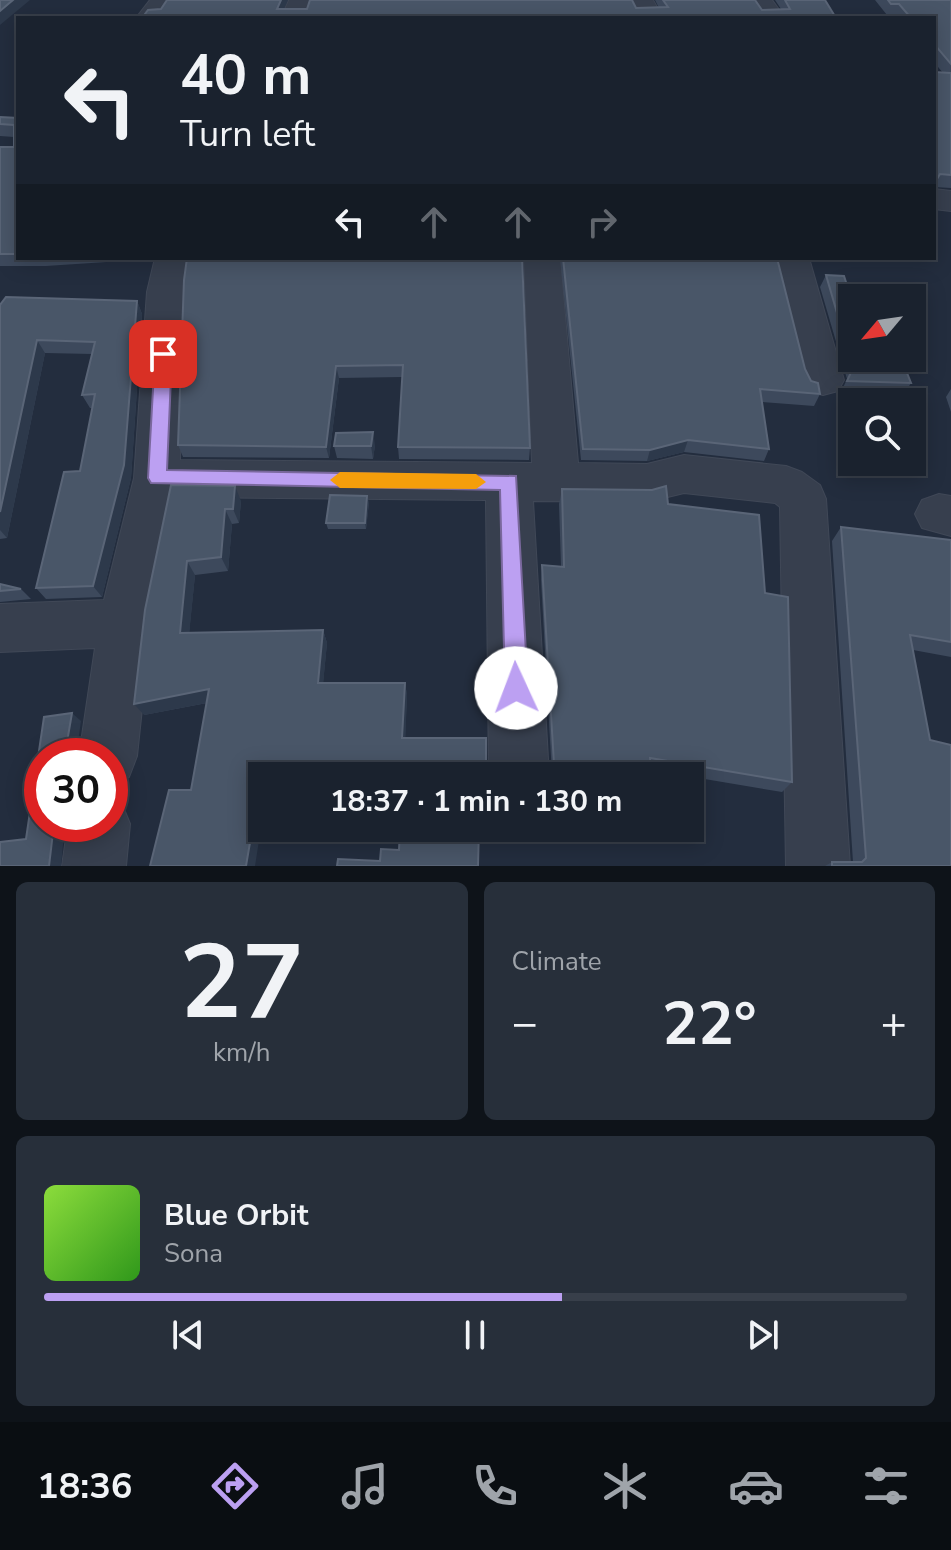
<!DOCTYPE html>
<meta charset="utf-8">
<style>
body{margin:0;font-family:"Nunito Sans",sans-serif;background:#272f3a;color:#f1f3f6;height:100vh;display:flex;flex-direction:column;font-size:30px;white-space:nowrap}
*{box-sizing:border-box;margin:0}
p{font-size:26px;color:#9fa4aa}
.icon{flex:none;width:44px;height:44px;fill:none;stroke:currentColor;stroke-width:2;stroke-linecap:round;stroke-linejoin:round}
.map{position:relative;height:866px;overflow:hidden}
.details{display:flex;flex-direction:column;gap:16px;padding:16px;background:#0e1319;flex:1}
.details>*{flex:none}
.guide{position:absolute;left:16px;top:16px;width:920px;height:244px;border-radius:0px;box-shadow:0 4px 20px #0003,0 0 0 2px #383f4a;background:#1a222e;color:#f1f3f6;overflow:hidden}
.needle{width:52px;rotate:241deg}
.controls{position:absolute;left:838px;top:284px;display:grid;gap:16px}
.controls a{display:grid;place-items:center;width:88px;height:88px;border-radius:0px;background:#1a222e;box-shadow:0 4px 20px #0003,0 0 0 2px #383f4a;font-size:40px}
.speed{position:absolute;left:24px;top:738px;display:flex;gap:16px;font-size:40px;font-weight:700;text-align:center}
.speed>*{display:grid;place-content:center;width:104px;height:104px;border-radius:50%;background:#1a222e;box-shadow:0 4px 20px #0003,0 0 0 2px #383f4a;line-height:1}
.speed .limit{border:12px solid #d22;background:#fff;color:#111}
.pin{position:absolute;display:grid;place-items:center;width:68px;height:68px;color:#fff;margin:-34px;border-radius:16px;box-shadow:0 4px 12px #0006}
.me{position:absolute;width:88px;margin:-44px;rotate:358deg;stroke-linejoin:round;filter:drop-shadow(0 0 6px #0008)}
.turn{display:flex;align-items:center;gap:28px;height:168px;padding:0 32px;font-size:36px}
.turn .icon{width:104px;height:104px;stroke-width:2.5}
.turn b{display:block;font-size:56px;line-height:68px}
.lanes{display:flex;align-items:center;height:76px;padding:0 32px;background:#0003;justify-content:center;gap:40px;direction:ltr}
.lanes .off{opacity:.35}
.big{font-size:60px;font-weight:700;line-height:1.1}
.details .widget{flex:1;display:flex;flex-direction:column;justify-content:center;gap:12px;min-width:0;padding:0 28px;border-radius:12px;background:#272f3a}
.details .dial{align-items:center;gap:0}
.dial b{font-size:104px;line-height:1}
.song{display:flex;align-items:center;gap:24px}
.cover{width:96px;height:96px;border-radius:12px;background:linear-gradient(135deg,hsl(90 70% 55%),hsl(110 70% 35%))}
.played{height:8px;border-radius:4px;background:linear-gradient(90deg,#bca0f2 60%,#383f4a 60%)}
.keys{display:flex;justify-content:space-around;direction:ltr}
.heat{display:flex;justify-content:space-between;align-items:center;font-size:44px;direction:ltr}
.details .tiles{flex:1;display:grid;gap:16px;grid-template-columns:1fr 1fr}
.widget:last-child{grid-column:span 2}
.trip{position:absolute;left:248px;top:762px;width:456px;height:80px;border-radius:0px;background:#1a222e;box-shadow:0 4px 20px #0003,0 0 0 2px #383f4a;font-weight:700;line-height:80px;text-align:center}
.menu{display:flex;height:128px;justify-content:space-around;align-items:center;background:#0a0e12;color:#9fa4aa}
.menu .icon{width:56px;height:56px}
.menu .active{color:#bca0f2}
.menu b{font-size:36px;color:#f1f3f6}
.map>svg:first-child{display:block}
.lines{fill:none;stroke-linecap:round;stroke-linejoin:round}
.minor-casing{stroke:#404857;stroke-width:2}
.minor{fill:#373f4e;fill-rule:evenodd}
.wall{fill:#3d495c}
.shaded-wall{fill:#2d394b}
.building{fill:#495668;stroke:#5a6577;stroke-width:2}
.route{fill:#bca0f2;stroke:#7a689d;stroke-width:2}
.slow{fill:#f59e0b}
</style>
<div class="map">
<svg width="951" height="866" viewBox="0 0 951 866">
<rect width="100%" height="100%" fill="#232d3e"/>
<g class="lines">
<g class="minor-casing">
<g id="minor">
<polygon points="150,0 175,0 162,18 136,18"/>
<polygon points="289,0 313,0 307,18 281,18"/>
<polygon points="629,0 653,0 663,18 637,18"/>
<polygon points="747,0 772,0 785,18 759,18"/>
<polygon points="934,189 951,191 951,211 934,209"/>
<polygon points="155,258 191,258 185,292 180,460 532,463 524,258 560,258 578,463 647,464 684,455 786,466 802,472 820,485 826,499 850,866 786,866 780,507 775,503 684,493 647,502 533,501 549,776 489,776 486,500 176,497 151,623 137,756 129,777 110,784 110,756 79,756 95,648 0,652 0,604 104,600 134,478 147,292"/>
<polygon points="773,258 809,258 844,380 838,391 823,395 808,391 802,380"/>
<polygon points="939,494 951,496 951,536 922,528 915,514 922,500"/>
<polygon points="110,798 121,802 130,824 126,866 62,866 68,824 110,824"/>
</g>
</g>
<use href="#minor" class="minor"/>
</g>
<g class="wall">
<polygon points="167,0 288,0 284,9 636,8 659,8 655,0 755,0 762,10 781,9 775,0 825,0 836,18 161,9"/>
<polygon points="875,0 951,0 951,188 934,187 934,72 943,73 934,62 934,18 897,18 895,15 887,15"/>
<polygon points="0,117 18,118 18,258 152,259 46,266 0,266 0,146 14,147 14,137 0,136"/>
<polygon points="522,258 530,448 529,460 399,459 398,447 402,377 339,378 329,458 183,457 178,445"/>
<polygon points="560,258 777,258 805,369 820,394 814,406 762,402 769,449 764,461 684,452 647,461 581,460"/>
<polygon points="826,275 852,358 911,383 904,394 841,392 847,379 820,287"/>
<polygon points="137,301 142,314 131,478 102,597 46,599 36,588 80,471 92,408 90,408 82,395 92,354 45,353 7,538 0,539 0,305"/>
<polygon points="951,389 951,412 946,397"/>
<polygon points="375,445 373,459 337,458 334,446"/>
<polygon points="171,485 241,501 239,523 232,524 228,571 195,575 189,633 323,630 327,643 323,683 405,683 407,695 405,738 486,766 496,776 262,776 262,828 294,828 293,835 260,834 191,790 207,703 144,715"/>
<polygon points="562,489 668,504 765,593 792,782 782,792 651,770 649,776 568,776 552,775 541,580 542,565 561,566 559,504"/>
<polygon points="369,502 366,529 328,529 326,523"/>
<polygon points="841,527 951,540 951,657 913,650 951,866 825,866 832,862 853,862 832,541"/>
<polygon points="0,584 21,589 31,599 0,602"/>
</g>
<g class="shaded-wall">
<polygon points="13,0 30,0 0,25 0,11"/>
<polygon points="281,0 288,0 280,18 277,9"/>
<polygon points="137,301 142,314 131,478 102,597 93,586"/>
<polygon points="37,340 45,353 7,538 0,530 0,512"/>
<polygon points="336,366 339,378 329,458 326,447"/>
<polygon points="373,432 375,445 373,459 371,446"/>
<polygon points="688,440 684,452 647,461 650,450"/>
<polygon points="235,486 241,501 239,523 233,509"/>
<polygon points="367,496 369,502 366,529 365,523"/>
<polygon points="225,509 232,524 228,571 221,557"/>
<polygon points="187,561 195,575 188,646 180,633"/>
<polygon points="323,630 327,643 322,695 318,683"/>
<polygon points="405,683 407,695 405,749 402,738"/>
<polygon points="209,689 217,701 144,715 134,704"/>
<polygon points="72,713 81,721 76,756 66,748"/>
<polygon points="54,824 65,824 61,866 49,866"/>
<polygon points="253,825 260,834 255,866 246,866"/>
</g>
<g class="building">
<polygon points="0,0 13,0 0,11"/>
<polygon points="167,0 281,0 277,9 307,9 310,0 632,0 636,8 668,7 663,0 755,0 762,10 790,9 785,0 825,0 836,18 142,18 148,10 161,9"/>
<polygon points="888,0 951,0 951,64 934,44 934,18 911,18 899,4 891,4"/>
<polygon points="934,72 951,73 951,175 940,174 937,179 934,178"/>
<polygon points="0,117 18,118 18,254 0,254 0,147 14,147 14,125 0,124"/>
<polygon points="187,258 522,258 530,448 398,447 403,365 336,366 326,447 178,445 184,280"/>
<polygon points="563,258 777,258 805,369 811,381 818,383 820,394 760,389 769,449 688,440 650,450 583,449"/>
<polygon points="826,275 844,276 852,301 852,358 901,358 911,383 847,381 853,368"/>
<polygon points="6,297 137,301 124,465 93,586 36,588 64,472 80,471 95,394 82,395 95,342 37,340 0,512 0,305"/>
<polygon points="373,432 371,446 334,446 336,433"/>
<polygon points="171,485 235,486 233,509 225,509 221,557 187,561 180,633 323,630 318,683 405,683 402,738 486,738 486,766 495,769 496,776 402,776 402,773 294,773 294,776 262,776 262,826 253,825 246,866 150,866 169,790 191,790 209,689 134,704 145,610"/>
<polygon points="666,486 668,504 759,515 765,593 788,597 792,782 650,758 651,772 554,764 542,565 564,567 562,489 652,490"/>
<polygon points="330,495 367,496 365,523 326,523"/>
<polygon points="841,527 951,540 951,642 910,635 930,740 951,745 951,866 832,866 832,862 862,862 866,858"/>
<polygon points="0,584 21,589 0,591"/>
<polygon points="72,713 66,748 79,751 79,756 42,756 42,824 54,824 49,866 0,866 0,842 26,839 44,717"/>
<polygon points="400,828 479,828 478,866 337,866 338,859 380,861 381,849 399,850"/>
</g>
<polygon class="route" points="163,348 172,354 167,470 516,476 528,688 524,696 516,699 508,696 505,688 500,490 151,483 148,478 155,354"/>
<polygon class="slow" points="340,472 476,474 486,482 476,489 340,488 330,480"/>
</svg>
<div class="controls">
<a><svg class="needle" viewBox="-14 -14 28 28"><path d="M0-13l5 13h-10z" fill="#e53935"/><path d="M0 13l5-13h-10z" fill="#9fa4aa"/></svg></a>
<a><svg class="icon" aria-label="search" viewBox="0 0 24 24"><circle cx="10" cy="10" r="6"/><path d="M15 15l6 6"/></svg></a>
</div>
<div class="speed"><div class="limit">30</div></div>
<div class="pin" style="left:163px;top:354px;background:#d93025"><svg class="icon" aria-label="arrive" viewBox="0 0 24 24"><path d="M6 21V4h12l-3 4 3 4H6"/></svg></div>
<svg class="me" style="left:516px;top:688px" viewBox="-20 -20 40 40"><circle r="19" fill="#fff"/><path d="M0-13L10 11 0 6-10 11z" fill="#bca0f2"/></svg>
<div class="trip">18:37 · 1 min · 130 m</div>
<div class="guide">
<div class="turn"><svg class="icon" aria-label="left" viewBox="0 0 24 24"><path d="M17 20v-9H6M10 6l-5 5 5 5"/></svg><div><b>40 m</b>Turn left</div></div>
<div class="lanes"><svg class="icon" aria-label="left" viewBox="0 0 24 24"><path d="M17 20v-9H6M10 6l-5 5 5 5"/></svg><svg class="icon off" aria-label="ahead" viewBox="0 0 24 24"><path d="M12 20V5M6 11l6-6 6 6"/></svg><svg class="icon off" aria-label="ahead" viewBox="0 0 24 24"><path d="M12 20V5M6 11l6-6 6 6"/></svg><svg class="icon off" aria-label="right" viewBox="0 0 24 24"><path d="M7 20v-9h11M14 6l5 5-5 5"/></svg></div>
</div>
</div>
<section class="details">
<div class="tiles">
<div class="widget dial"><b>27</b><p>km/h</p></div>
<div class="widget"><p>Climate</p>
<div class="heat"><a>−</a><b class="big">22°</b><a>+</a></div>
</div>
<div class="widget">
<div class="song"><i class="cover"></i><div><b>Blue Orbit</b><p>Sona</p></div></div>
<div class="played"></div>
<div class="keys"><svg class="icon" aria-label="previous" viewBox="0 0 24 24"><path d="M18 5L8 12l10 7zM5 5v14"/></svg><svg class="icon" aria-label="pause" viewBox="0 0 24 24"><path d="M8 5v14M16 5v14"/></svg><svg class="icon" aria-label="next" viewBox="0 0 24 24"><path d="M6 5l10 7-10 7zM19 5v14"/></svg></div>
</div>
</div>
</section>
<nav class="menu">
<b>18:36</b>
<svg class="icon active" aria-label="directions" viewBox="0 0 24 24"><path d="M12 3l9 9-9 9-9-9zM9 14v-3h6M13 9l2 2-2 2"/></svg>
<svg class="icon" aria-label="music" viewBox="0 0 24 24"><path d="M9 18V5l10-2v13"/><circle cx="6" cy="18" r="3"/><circle cx="16" cy="16" r="3"/></svg>
<svg class="icon" aria-label="phone" viewBox="0 0 24 24"><path d="M5 4h4l2 5-3 2q2 4 5 5l2-3 5 2v4C11 20 4 13 5 4z"/></svg>
<svg class="icon" aria-label="climate" viewBox="0 0 24 24"><path d="M12 3v18M4 7l16 10M4 17L20 7"/></svg>
<svg class="icon" aria-label="car" viewBox="0 0 24 24"><path d="M5 17H2v-5l4-1 3-4h7l3 4 3 1v5h-3M9 17h6M6 11h13"/><circle cx="7" cy="17" r="2"/><circle cx="17" cy="17" r="2"/></svg>
<svg class="icon" aria-label="filters" viewBox="0 0 24 24"><path d="M4 7h16M4 17h16"/><circle cx="9" cy="7" r="2"/><circle cx="15" cy="17" r="2"/></svg>
</nav>
